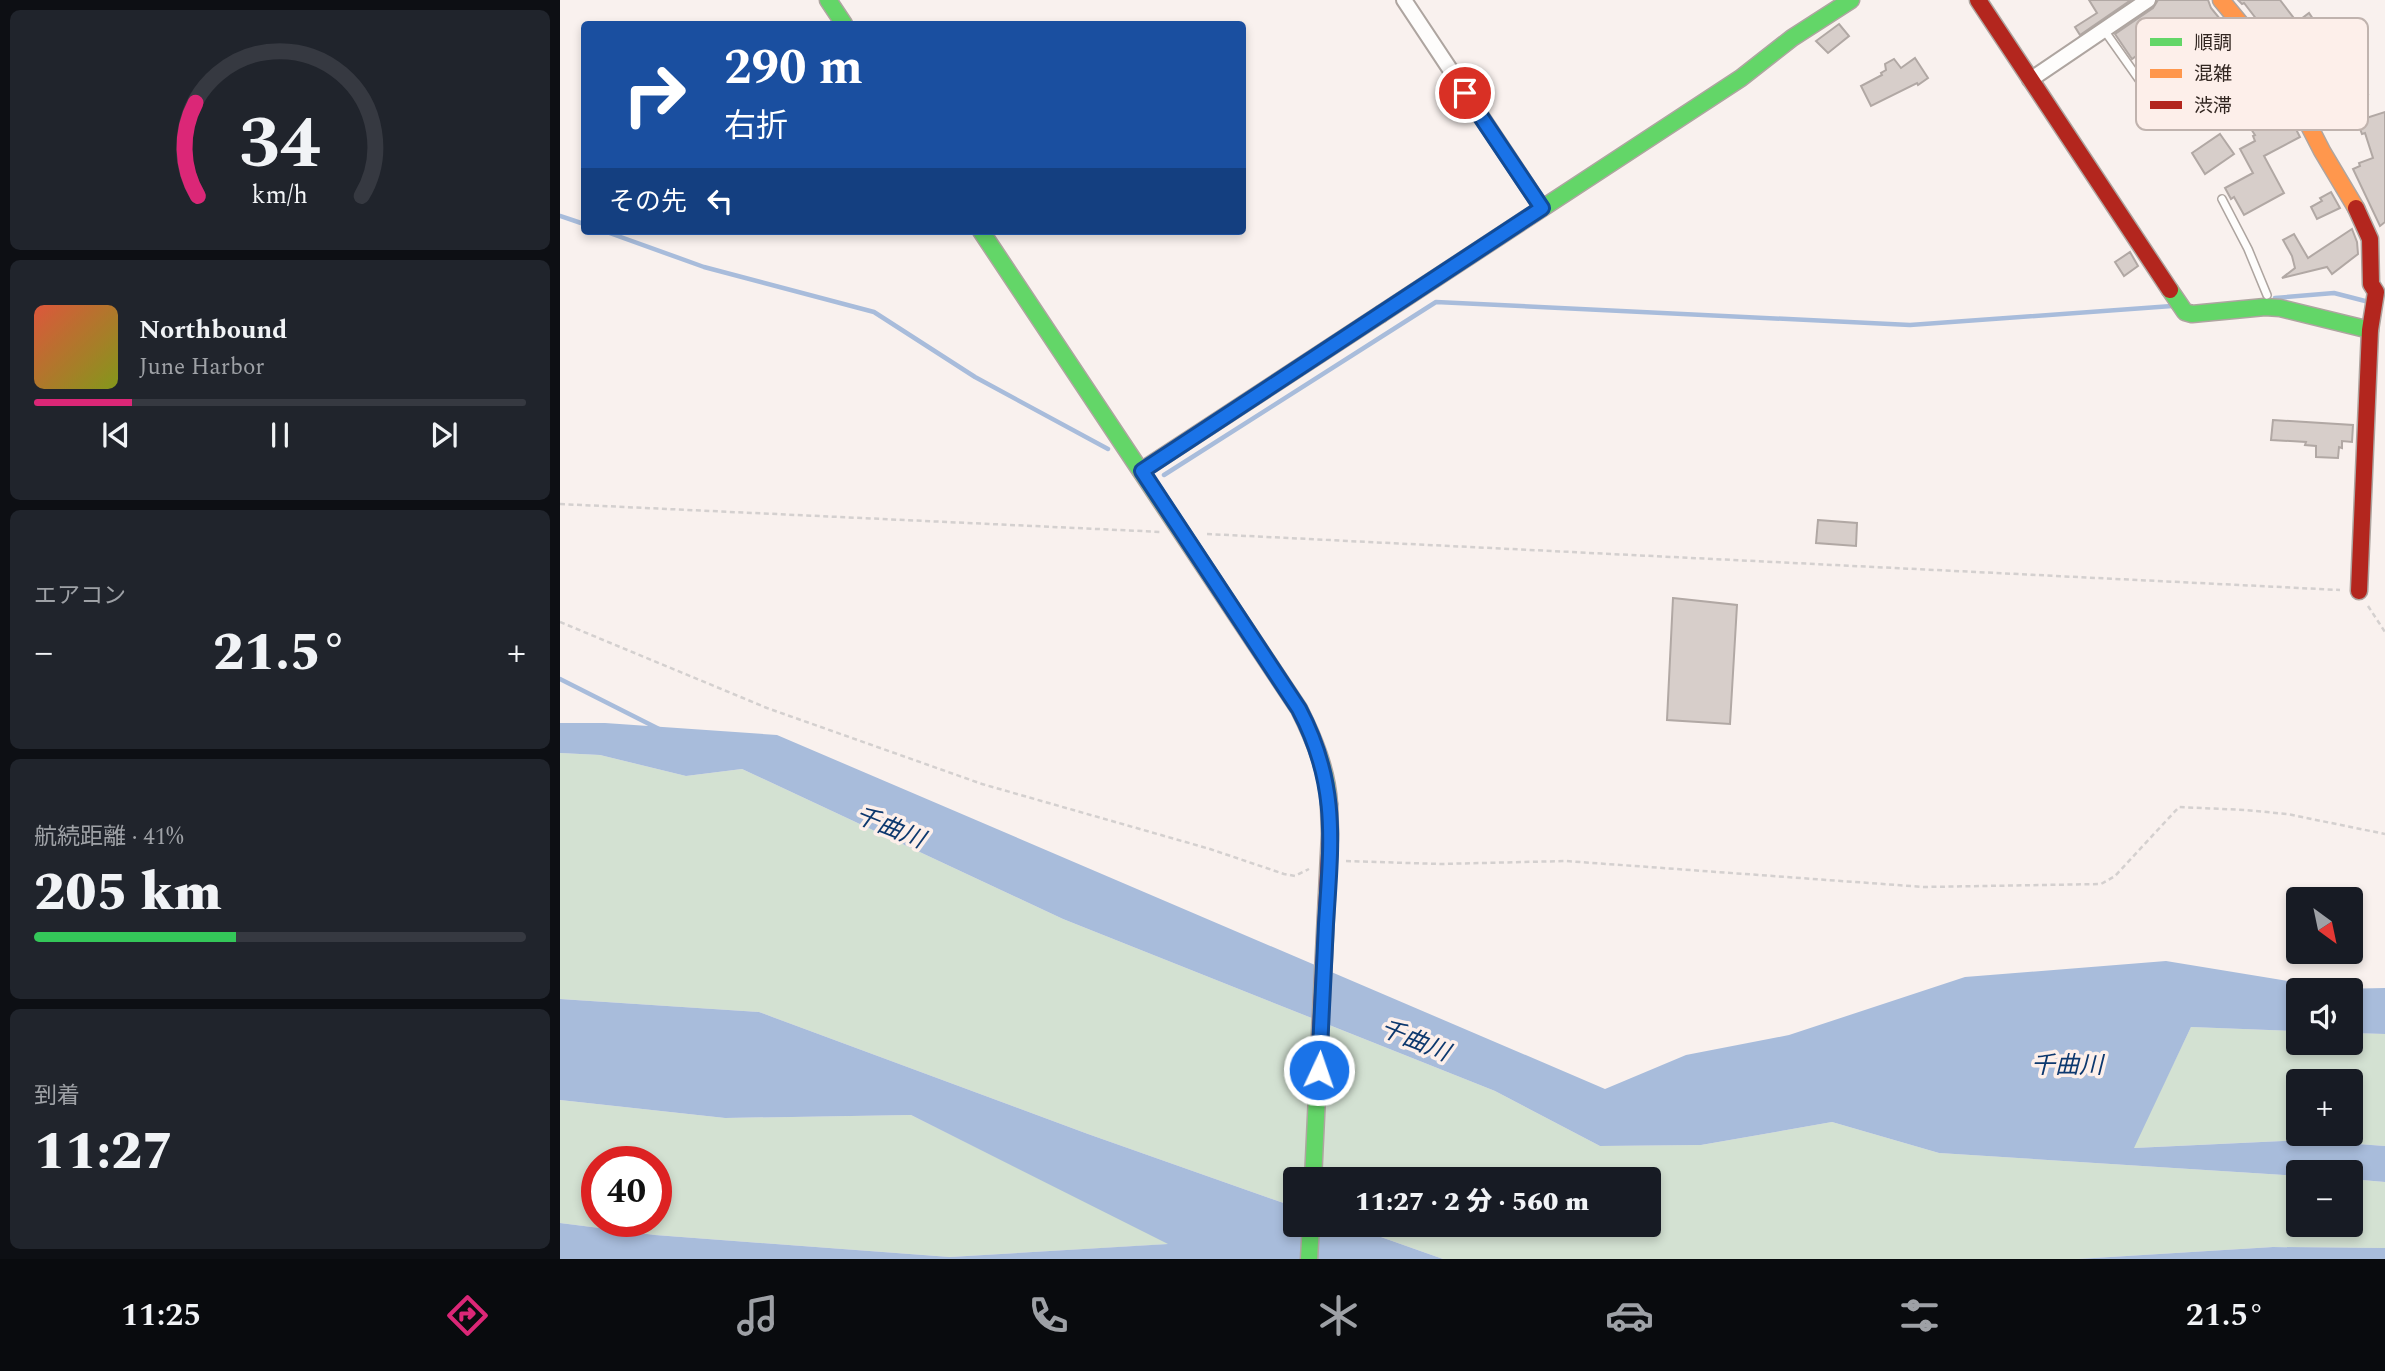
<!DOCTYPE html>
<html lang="ja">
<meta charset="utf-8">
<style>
body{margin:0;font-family:Spectral,"Noto Sans JP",serif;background:#20242c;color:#f1f3f6;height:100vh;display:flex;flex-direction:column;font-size:26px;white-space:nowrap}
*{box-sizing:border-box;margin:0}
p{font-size:23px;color:#9ea1a6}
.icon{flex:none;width:38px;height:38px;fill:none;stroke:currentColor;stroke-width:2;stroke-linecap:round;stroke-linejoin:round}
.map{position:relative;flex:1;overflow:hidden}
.details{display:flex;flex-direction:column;gap:10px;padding:10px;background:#0d0f14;width:560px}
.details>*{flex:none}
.top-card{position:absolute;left:21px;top:21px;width:665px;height:214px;border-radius:7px;box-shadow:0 4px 10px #0003;background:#1a4fa0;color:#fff;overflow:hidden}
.needle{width:46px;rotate:147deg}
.buttons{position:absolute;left:1726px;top:887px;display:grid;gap:14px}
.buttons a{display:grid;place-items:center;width:77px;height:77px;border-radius:7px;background:#171b24;box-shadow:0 4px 10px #0003;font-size:35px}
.speed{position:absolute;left:21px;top:1146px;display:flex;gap:14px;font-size:35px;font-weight:700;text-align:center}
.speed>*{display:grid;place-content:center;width:91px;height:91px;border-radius:50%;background:#171b24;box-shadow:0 4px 10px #0003;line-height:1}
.speed .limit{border:10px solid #d22;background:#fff;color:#111}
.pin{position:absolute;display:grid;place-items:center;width:60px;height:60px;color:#fff;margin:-30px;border:4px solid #fff;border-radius:50%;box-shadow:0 2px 7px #0007}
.me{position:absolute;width:77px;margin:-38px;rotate:3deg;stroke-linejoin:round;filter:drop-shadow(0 0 5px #0008)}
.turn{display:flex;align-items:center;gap:24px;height:147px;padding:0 28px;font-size:32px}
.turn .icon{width:91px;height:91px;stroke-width:2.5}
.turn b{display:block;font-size:49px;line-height:60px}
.then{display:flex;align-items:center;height:66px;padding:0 28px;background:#0003;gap:14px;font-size:26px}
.big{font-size:52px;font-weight:800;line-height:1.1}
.details .tile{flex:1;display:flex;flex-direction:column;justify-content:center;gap:10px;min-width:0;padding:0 24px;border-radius:10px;background:#20242c}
.details .dial{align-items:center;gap:0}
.dial svg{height:182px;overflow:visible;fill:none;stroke:#363941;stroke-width:7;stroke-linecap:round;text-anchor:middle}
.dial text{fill:#f1f3f6;stroke:none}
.song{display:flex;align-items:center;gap:21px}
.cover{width:84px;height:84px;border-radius:10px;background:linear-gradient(135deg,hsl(10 70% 55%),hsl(70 70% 35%))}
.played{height:7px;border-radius:4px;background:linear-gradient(90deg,#db2777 20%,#363941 20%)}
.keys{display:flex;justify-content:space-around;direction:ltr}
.heat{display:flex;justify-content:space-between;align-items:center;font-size:38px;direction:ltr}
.charge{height:10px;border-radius:5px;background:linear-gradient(90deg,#34c759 41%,#363941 0)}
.trip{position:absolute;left:723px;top:1167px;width:378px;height:70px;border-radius:7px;background:#171b24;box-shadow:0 4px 10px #0003;font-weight:800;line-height:70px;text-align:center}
.dock{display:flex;height:112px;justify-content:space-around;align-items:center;background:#090b0e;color:#9ea1a6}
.dock .icon{width:49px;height:49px}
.dock .current{color:#db2777}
.dock b{font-size:32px;color:#f1f3f6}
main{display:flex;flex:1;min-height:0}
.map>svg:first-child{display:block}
.green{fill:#d3e1d2;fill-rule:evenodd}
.water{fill:#a8bcdb}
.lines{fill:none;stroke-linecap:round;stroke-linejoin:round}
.stream{stroke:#a8bcdb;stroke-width:4.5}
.building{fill:#d7ceca;stroke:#b1a8a4;stroke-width:2}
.lane-casing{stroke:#aea5a0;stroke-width:10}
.street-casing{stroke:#aea5a0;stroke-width:18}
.fast-casing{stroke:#aea5a0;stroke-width:19}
.slow-casing{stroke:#aea5a0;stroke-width:19}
.jam-casing{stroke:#aea5a0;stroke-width:19}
.path{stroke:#d4d0cf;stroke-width:2.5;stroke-dasharray:5 3.5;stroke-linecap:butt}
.lane{stroke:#fefdfc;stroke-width:7}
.street{stroke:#fefdfc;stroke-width:14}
.fast{stroke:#63d668;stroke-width:16}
.slow{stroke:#ff974d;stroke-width:16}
.jam{stroke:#b3261e;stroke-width:16}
.route-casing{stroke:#114b97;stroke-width:18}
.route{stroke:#1a73e8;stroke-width:12}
.labels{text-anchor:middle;stroke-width:7;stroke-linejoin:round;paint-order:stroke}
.water-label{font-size:24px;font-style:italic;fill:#0d386e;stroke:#fdefea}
.key{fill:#fdefea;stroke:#c0b3ae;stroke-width:2}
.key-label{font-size:19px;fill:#322621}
</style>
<main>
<section class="details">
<div class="tile dial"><svg viewBox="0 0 100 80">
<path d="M14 69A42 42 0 1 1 86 69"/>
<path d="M14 69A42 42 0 0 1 13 28" stroke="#db2777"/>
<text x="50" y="56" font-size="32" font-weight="700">34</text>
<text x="50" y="72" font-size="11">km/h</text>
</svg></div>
<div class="tile">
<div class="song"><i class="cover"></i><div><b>Northbound</b><p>June Harbor</p></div></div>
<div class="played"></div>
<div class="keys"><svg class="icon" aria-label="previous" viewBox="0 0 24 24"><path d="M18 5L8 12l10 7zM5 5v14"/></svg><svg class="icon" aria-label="pause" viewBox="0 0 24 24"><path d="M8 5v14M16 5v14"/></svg><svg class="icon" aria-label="next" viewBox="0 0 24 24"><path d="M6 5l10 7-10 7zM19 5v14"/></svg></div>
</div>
<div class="tile"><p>エアコン</p>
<div class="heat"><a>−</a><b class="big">21.5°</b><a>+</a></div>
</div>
<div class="tile"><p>航続距離 · 41%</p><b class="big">205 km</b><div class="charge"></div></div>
<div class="tile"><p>到着</p><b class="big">11:27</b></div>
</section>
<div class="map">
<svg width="1825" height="1259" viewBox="0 0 1825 1259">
<rect width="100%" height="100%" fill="#f9f1ee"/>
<g class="green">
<polygon points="0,753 40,755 126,776 182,769 503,919 935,1091 1040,1146 1141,1145 1272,1122 1379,1153 1738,1176 1738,1225 1790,1225 1790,1179 1825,1182 1825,1248 1713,1247 1518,1259 883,1259 787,1225 1088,1225 1088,1180 735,1180 735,1207 528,1134 199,1012 0,999"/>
<path d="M1631 1027 1738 1031V1043H1790V1033L1825 1034V1146L1743 1140 1573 1148ZM1738 1082H1790V1134H1738Z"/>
<path d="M0 1100 165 1118 351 1115 610 1244 390 1257 95 1235 0 1223ZM37 1162H96V1222H37Z"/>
</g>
<g class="water">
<polygon points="0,723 45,723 217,735 1045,1089 1126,1055 1229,1035 1405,977 1606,961 1776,989 1825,988 1825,1034 1790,1033 1790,990 1738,990 1738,1031 1631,1027 1574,1148 1743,1140 1825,1146 1825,1182 1790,1179 1790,1172 1738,1172 1738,1176 1379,1153 1272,1122 1141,1145 1040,1146 935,1091 503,919 182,769 126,776 40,755 0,753"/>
<polygon points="0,999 199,1012 528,1134 735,1207 735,1225 787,1225 883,1259 0,1259 0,1223 95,1235 390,1257 608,1244 351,1115 165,1118 0,1100"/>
<polygon points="1713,1247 1825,1248 1825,1259 1518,1259"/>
</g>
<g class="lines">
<g class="stream">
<polyline points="0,216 24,224"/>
<polyline points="44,231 144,267 314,312 415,377 548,449"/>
<polyline points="1715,298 1774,293 1809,302"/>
<polyline points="604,475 876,302 1350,325 1612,306"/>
<polyline points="0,679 99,729"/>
</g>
</g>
<g class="building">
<polygon points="1529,0 1571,0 1520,35 1515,27 1537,13"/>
<polygon points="1598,0 1648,0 1651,8 1660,19 1658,20 1671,38 1668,40 1682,61 1691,55 1712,82 1740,137 1704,156 1724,193 1684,215 1674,197 1671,199 1665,188 1693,173 1680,149 1695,141 1693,136 1695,135 1673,102 1662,109 1654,97 1621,120 1611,105 1614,102 1601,81 1613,73 1597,46 1581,57 1579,54 1572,59 1555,34 1593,8"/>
<polygon points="1678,0 1720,0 1737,22 1749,13 1770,44 1737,66 1735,62 1731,64 1684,3 1682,4"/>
<polygon points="1279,24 1289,36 1268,53 1256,41"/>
<polygon points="1355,58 1368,78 1358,85 1357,83 1311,106 1301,86 1322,75 1321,73 1326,70 1325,64 1334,59 1341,68"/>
<polygon points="1794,72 1796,72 1808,94 1760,118 1754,102 1790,89 1784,77"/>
<polygon points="1825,112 1825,222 1820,226 1793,169 1800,166 1799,163 1813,158 1805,133 1802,134 1797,121"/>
<polygon points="1660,134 1674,154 1645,174 1632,153"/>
<polygon points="1771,192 1780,208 1757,219 1751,207 1762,201 1760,198"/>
<polygon points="1792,229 1797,242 1798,254 1772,274 1767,267 1722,278 1735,268 1732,256 1723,240 1734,234 1748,258"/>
<polygon points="1570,252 1578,266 1564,276 1555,262"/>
<polygon points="1713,420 1793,425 1792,442 1782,441 1782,448 1779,447 1778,458 1756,457 1756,446 1745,445 1746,442 1711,440"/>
<polygon points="1258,520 1297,523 1296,546 1256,543"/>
<polygon points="1113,598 1177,605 1170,724 1107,720"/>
</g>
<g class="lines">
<g class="lane-casing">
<g id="lane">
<polyline points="1544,30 1597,105"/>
<polyline points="1662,199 1688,249 1707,295"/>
</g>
</g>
<g class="street-casing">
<g id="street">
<polyline points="844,0 982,208"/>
<polyline points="1470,80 1588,0"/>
</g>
</g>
<g class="fast-casing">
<g id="fast">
<polyline points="268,0 284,24"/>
<path d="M421 231 739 709C754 739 767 770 769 804"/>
<polyline points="1610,290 1625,312 1632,314 1705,307 1720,308 1810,330"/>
<polyline points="821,314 1181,78 1232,38 1291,0"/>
<polyline points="753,1180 759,1053"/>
<polyline points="749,1259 751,1225"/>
</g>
</g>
<g class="slow-casing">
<g id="slow">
<polyline points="1661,0 1723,75 1762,151 1796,208"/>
<polyline points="581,471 821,314"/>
</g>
</g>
<g class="jam-casing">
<g id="jam">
<polyline points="1418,0 1610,290"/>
<polyline points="1796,208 1810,239 1811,284 1816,292 1810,330 1799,591"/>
<polyline points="759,1053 770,834 769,804"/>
</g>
</g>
<g class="path">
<polyline points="0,504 602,532"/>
<polyline points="647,534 1780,590"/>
<polyline points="1808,606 1825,632"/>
<polyline points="0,622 207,708 422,784 650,849 724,874 735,876 749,869"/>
<polyline points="786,861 880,864 1006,861 1364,887 1541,884 1555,876 1619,807 1685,810 1727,814 1825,834"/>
</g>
<use href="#lane" class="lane"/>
<use href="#street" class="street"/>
<use href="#fast" class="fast"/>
<use href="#slow" class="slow"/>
<use href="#jam" class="jam"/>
</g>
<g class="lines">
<g class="route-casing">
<path id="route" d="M759 1070C761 1021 764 973 766 924 771 842 779 785 739 709L582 471 982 208 905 93"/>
</g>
<use href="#route" class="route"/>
</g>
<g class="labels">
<g class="water-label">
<text transform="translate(330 827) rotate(22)" y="8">千曲川</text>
<text transform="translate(855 1040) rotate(22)" y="8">千曲川</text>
<text x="1507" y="1073">千曲川</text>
</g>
</g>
<rect x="1576" y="18" width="232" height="112" rx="10" class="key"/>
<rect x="1590" y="38" width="32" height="8" fill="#63d668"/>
<rect x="1590" y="69" width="32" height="9" fill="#ff974d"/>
<rect x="1590" y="101" width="32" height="8" fill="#b3261e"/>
<g class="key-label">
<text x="1634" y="49">順調</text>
<text x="1634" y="80">混雑</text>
<text x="1634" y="112">渋滞</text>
</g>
</svg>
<div class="buttons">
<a><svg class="needle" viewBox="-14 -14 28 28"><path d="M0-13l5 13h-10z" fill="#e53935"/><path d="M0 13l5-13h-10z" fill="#9ea1a6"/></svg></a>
<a><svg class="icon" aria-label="sound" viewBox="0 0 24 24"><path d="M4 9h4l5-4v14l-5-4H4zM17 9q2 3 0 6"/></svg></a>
<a>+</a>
<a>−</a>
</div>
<div class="speed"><div class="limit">40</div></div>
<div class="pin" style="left:905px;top:93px;background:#d93025"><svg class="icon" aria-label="arrive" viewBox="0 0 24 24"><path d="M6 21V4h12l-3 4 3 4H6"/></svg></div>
<svg class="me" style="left:759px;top:1070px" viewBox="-20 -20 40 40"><circle r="17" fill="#1a73e8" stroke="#fff" stroke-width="3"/><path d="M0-11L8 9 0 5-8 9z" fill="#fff"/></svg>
<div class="trip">11:27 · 2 分 · 560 m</div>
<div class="top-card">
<div class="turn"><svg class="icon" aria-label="right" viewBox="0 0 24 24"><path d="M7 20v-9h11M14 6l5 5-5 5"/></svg><div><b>290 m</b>右折</div></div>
<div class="then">その先<svg class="icon" aria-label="left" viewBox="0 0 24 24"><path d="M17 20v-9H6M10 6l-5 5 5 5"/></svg></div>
</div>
</div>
</main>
<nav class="dock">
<b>11:25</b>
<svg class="icon current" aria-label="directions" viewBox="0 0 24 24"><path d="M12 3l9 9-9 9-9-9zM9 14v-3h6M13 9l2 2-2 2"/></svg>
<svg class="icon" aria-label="music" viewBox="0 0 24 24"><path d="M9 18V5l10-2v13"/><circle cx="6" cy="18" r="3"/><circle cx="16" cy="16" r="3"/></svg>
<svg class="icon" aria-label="phone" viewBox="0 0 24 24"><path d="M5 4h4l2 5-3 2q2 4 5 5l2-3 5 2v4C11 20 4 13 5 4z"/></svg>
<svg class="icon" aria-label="climate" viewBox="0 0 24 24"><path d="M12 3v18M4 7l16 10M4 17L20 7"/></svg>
<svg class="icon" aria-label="car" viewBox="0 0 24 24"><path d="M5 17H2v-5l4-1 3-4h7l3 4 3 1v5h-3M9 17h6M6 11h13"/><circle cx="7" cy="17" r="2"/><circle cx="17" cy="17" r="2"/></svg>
<svg class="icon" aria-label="filters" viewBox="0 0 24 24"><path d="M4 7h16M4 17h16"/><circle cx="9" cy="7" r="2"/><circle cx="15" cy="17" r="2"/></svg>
<b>21.5°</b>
</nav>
